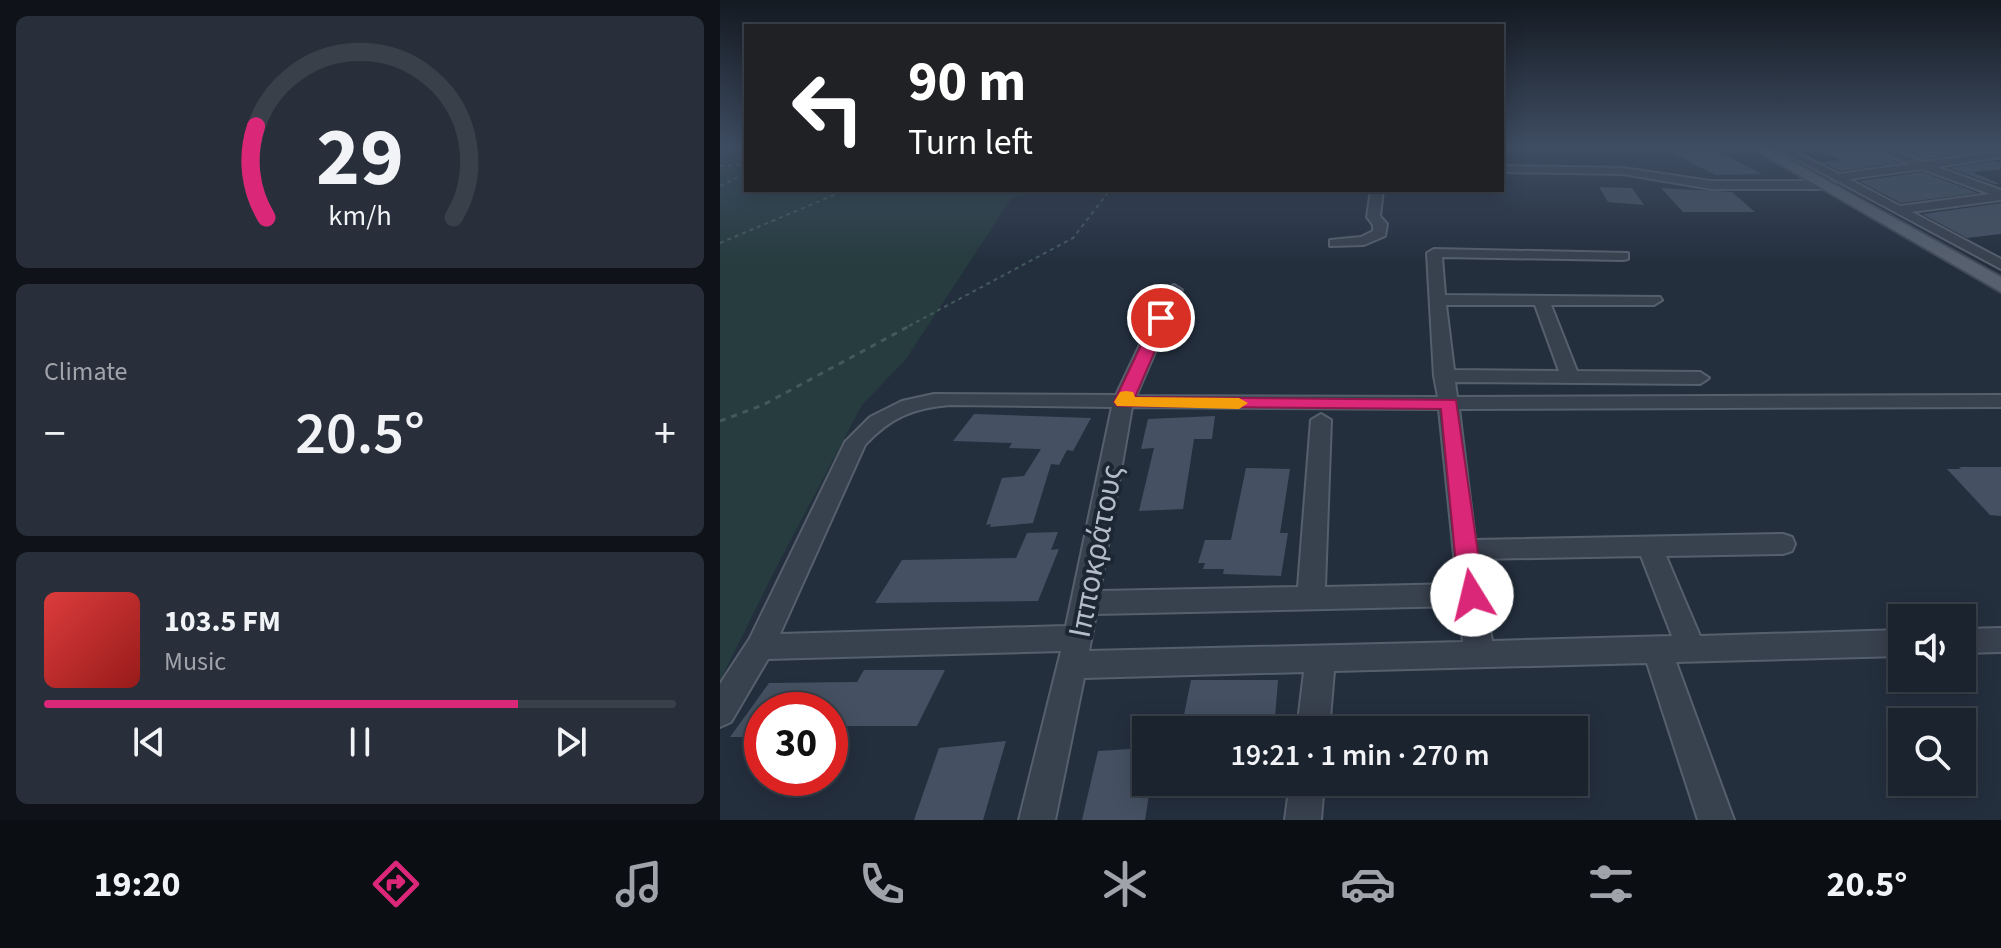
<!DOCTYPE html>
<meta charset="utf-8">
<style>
body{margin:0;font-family:"Source Sans 3",sans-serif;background:#282f3a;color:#f1f3f6;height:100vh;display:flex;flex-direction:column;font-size:30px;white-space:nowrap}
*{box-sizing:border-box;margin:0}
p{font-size:26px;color:#a0a4aa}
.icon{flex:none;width:44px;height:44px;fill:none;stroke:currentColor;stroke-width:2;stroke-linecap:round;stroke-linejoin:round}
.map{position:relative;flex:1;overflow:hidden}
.panel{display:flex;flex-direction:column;gap:16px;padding:16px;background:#0f1319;width:720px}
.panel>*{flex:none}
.banner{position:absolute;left:24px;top:24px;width:760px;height:168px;border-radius:0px;box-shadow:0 4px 20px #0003,0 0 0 2px #39404a;background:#202124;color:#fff;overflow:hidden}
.controls{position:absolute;left:1168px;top:604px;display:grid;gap:16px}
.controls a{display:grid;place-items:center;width:88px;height:88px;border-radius:0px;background:#1b232e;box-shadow:0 4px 20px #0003,0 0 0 2px #39404a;font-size:40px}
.speed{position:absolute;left:24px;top:692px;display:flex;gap:16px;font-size:40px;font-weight:700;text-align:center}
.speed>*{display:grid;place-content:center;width:104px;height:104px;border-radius:50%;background:#1b232e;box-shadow:0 4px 20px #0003,0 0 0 2px #39404a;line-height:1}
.speed .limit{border:12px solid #d22;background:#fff;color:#111}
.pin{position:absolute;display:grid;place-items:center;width:68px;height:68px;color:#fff;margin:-34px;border:4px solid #fff;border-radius:50%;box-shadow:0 2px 8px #0007}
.me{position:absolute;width:88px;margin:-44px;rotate:351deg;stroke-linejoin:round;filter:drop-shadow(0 0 6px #0008)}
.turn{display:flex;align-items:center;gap:28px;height:168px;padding:0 32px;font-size:36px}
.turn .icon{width:104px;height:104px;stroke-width:2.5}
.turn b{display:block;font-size:56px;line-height:68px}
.big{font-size:60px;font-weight:600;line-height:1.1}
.panel .tile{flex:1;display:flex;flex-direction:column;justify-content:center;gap:12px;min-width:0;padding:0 28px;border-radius:12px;background:#282f3a}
.panel .dial{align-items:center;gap:0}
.dial svg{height:208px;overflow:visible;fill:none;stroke:#39404a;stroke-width:7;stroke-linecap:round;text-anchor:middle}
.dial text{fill:#f1f3f6;stroke:none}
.song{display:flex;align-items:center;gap:24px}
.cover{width:96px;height:96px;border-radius:12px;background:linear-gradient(135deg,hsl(0 70% 55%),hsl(0 70% 35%))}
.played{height:8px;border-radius:4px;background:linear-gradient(90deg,#db2777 75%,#39404a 75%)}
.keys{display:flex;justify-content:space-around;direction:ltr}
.heat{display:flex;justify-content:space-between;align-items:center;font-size:44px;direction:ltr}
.trip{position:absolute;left:412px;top:716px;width:456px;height:80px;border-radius:0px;background:#1b232e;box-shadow:0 4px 20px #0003,0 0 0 2px #39404a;font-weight:600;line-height:80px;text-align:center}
.tabs{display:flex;height:128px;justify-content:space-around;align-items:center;background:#0b0e12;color:#a0a4aa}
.tabs .icon{width:56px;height:56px}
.tabs .selected{color:#db2777}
.tabs b{font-size:36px;color:#f1f3f6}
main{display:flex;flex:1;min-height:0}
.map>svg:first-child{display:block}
.green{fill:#263c3f}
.building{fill:#455162}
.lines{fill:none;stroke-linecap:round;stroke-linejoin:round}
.minor-casing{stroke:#565f6c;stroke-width:4}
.major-casing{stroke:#414a57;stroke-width:4}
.path-far1{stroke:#44595c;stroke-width:2;stroke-dasharray:4 4;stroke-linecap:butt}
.path{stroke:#44595c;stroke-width:3;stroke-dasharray:6 6;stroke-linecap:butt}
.minor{fill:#38414e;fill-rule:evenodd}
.major{fill:#56606e;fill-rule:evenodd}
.route{fill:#db2777;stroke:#8e194d;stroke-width:2}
.slow{fill:#f59e0b}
.labels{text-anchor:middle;stroke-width:8;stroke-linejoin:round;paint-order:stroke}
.near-street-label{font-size:32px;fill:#b4bcc9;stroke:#1d2633}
</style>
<main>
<section class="panel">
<div class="tile dial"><svg viewBox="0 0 100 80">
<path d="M14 69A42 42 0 1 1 86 69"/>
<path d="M14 69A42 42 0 0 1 10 34" stroke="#db2777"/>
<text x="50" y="56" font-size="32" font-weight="700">29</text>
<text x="50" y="72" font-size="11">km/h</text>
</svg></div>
<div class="tile"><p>Climate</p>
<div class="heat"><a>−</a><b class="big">20.5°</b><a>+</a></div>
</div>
<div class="tile">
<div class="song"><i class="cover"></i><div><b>103.5 FM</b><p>Music</p></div></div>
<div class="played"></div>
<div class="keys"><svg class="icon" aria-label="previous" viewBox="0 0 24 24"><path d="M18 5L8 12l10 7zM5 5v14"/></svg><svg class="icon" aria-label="pause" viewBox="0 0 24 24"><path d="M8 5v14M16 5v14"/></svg><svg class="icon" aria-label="next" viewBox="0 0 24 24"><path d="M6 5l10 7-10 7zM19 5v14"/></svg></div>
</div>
</section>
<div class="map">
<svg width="1281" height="820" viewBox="0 0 1281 820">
<rect width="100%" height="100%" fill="#242f3e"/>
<polygon class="green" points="0,148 26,148 26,190 317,190 291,199 186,359 142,405 56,568 0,681"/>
<g class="building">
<polygon points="943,148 991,148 1042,174 995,175"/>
<polygon points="1094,148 1148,148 1178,163 1120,171 1101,162 1121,160"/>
<polygon points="1173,148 1198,154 1199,148 1232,148 1248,153 1204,159"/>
<polygon points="1274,161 1281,163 1281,169 1252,172 1280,184 1274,184 1229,168"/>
<polygon points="1202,172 1258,193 1181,203 1139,181"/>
<polygon points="879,187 912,188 924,205 888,202"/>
<polygon points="941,188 1012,192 1035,212 963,212"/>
<polygon points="1281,203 1281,234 1247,238 1202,214"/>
<polygon points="254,414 371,418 353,451 347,450 339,465 331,464 313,523 270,527 271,524 266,525 282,478 304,476 321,449 289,448 292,443 233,441"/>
<polygon points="495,416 492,439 474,439 463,509 419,511 434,448 421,449 428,419"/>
<polygon points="1239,467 1281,467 1281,516 1270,515 1227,469 1241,469"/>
<polygon points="526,468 570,469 560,533 568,533 561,576 503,574 504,569 483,569 485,563 478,563 485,540 511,540"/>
<polygon points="338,532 331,550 339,549 318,601 155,603 182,560 296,558 307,533"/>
<polygon points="144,670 225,670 197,726 110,726 110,710 42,710 42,737 10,737 49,683 137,682"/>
<polygon points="471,680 558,680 554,730 461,730"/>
<polygon points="286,741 263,820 194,820 219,748"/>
<polygon points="426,748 426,782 431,782 425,820 362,820 378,751"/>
</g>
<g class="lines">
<g class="minor-casing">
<g id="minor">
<path d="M1056 148H1068L1119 174 1189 164 1151 148H1165L1204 162 1281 151V157L1217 167 1281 190V200L1192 212 1281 259V269ZM1202 169 1270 194 1180 206 1129 179Z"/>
<polygon points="782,166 903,168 991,181 1110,181 1116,185 1110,189 991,189 903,174 782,172"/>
<polygon points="651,190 663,190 660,216 667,224 665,236 644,245 610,246 610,240 641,237 653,231 653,225 647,217"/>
<path d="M714 249 908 253V259L903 260 722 257 725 295 940 297 942 300 934 305H831L857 371 980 372 989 378 980 384 735 382 737 397 1281 395V407L739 409 755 540 1063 534 1072 537 1075 544 1072 551 1063 554 946 556 980 636 1182 630V656L956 662 1014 820H978L927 663 614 671 609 730H577L584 672 364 678 335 820H299L341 651 48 659 11 722 0 727V684L30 638 125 442 150 417 182 401 214 394 396 395 446 290 454 285 462 290 416 396 718 397 714 376 707 253ZM726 305H815L839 371 734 370ZM230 405 392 407 346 626 60 634 145 445C170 418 193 408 230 405ZM412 407 719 409 737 584 605 587 611 420 601 414 591 420 578 587 380 591ZM921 556 952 636 772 641 758 559ZM740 606 743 642 369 651 376 614Z"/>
<polygon points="1281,628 1281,652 1242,653 1242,629"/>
<polygon points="570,782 604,782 601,820 565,820"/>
</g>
</g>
<g class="major-casing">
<polygon id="major" points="1032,148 1048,148 1281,277 1281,292"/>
</g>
<g class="path-far1">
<polyline points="0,166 26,164"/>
<polyline points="0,186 26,173"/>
<polyline points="0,243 126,190"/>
<polyline points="189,326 353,238 390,190"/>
</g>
<polyline class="path" points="0,421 43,405 193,324"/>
<use href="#minor" class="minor"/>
<use href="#major" class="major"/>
</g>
<linearGradient id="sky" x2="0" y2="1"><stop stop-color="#141a22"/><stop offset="0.56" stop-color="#3f4d63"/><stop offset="1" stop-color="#3f4d63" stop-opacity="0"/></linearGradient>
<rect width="1281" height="262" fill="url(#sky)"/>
<polygon class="route" points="441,313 449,318 415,397 736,400 764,595 760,603 752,605 743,603 739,595 721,409 397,406 394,402 434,318"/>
<polygon class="slow" points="406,391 413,392 415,397 519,398 528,403 519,409 397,406 394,402 400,392"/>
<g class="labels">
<g class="near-street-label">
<text transform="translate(375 551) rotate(-79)" y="11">Ιπποκράτους</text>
</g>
</g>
</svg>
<div class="controls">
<a><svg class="icon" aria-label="sound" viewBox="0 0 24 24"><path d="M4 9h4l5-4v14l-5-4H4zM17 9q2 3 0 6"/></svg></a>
<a><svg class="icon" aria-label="search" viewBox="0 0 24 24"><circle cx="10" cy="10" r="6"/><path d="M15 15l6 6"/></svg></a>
</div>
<div class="speed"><div class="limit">30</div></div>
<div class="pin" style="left:441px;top:318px;background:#d93025"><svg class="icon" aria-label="arrive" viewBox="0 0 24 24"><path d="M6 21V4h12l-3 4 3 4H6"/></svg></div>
<svg class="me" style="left:752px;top:595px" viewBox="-20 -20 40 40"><circle r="19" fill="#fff"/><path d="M0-13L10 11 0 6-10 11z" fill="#db2777"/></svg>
<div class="trip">19:21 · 1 min · 270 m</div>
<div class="banner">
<div class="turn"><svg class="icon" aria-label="left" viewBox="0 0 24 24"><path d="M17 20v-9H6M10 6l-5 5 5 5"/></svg><div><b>90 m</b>Turn left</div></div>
</div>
</div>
</main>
<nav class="tabs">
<b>19:20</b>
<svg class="icon selected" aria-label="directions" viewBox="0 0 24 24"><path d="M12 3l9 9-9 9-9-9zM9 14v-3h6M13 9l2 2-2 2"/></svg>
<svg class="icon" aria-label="music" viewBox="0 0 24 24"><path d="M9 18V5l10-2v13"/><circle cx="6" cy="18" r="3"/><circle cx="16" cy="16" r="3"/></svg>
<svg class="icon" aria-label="phone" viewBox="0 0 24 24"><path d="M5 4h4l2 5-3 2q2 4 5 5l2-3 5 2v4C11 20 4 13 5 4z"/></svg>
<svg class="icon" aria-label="climate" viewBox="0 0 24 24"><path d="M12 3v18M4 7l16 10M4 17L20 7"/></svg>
<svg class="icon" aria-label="car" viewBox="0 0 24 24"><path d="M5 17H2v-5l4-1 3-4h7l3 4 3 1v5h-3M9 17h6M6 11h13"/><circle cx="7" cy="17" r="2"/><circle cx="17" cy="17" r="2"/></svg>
<svg class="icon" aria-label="filters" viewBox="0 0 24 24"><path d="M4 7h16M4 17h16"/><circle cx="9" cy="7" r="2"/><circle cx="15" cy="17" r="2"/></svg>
<b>20.5°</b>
</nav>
